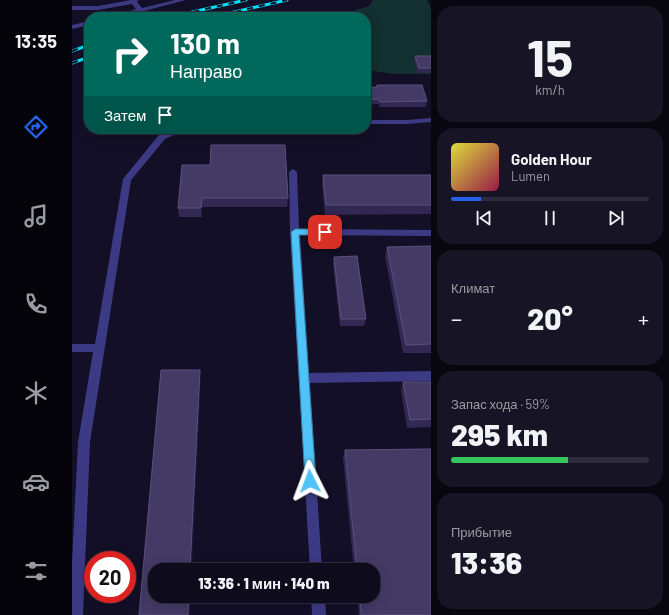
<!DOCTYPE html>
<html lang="ru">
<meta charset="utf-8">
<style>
body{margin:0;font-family:Barlow,sans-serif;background:#171425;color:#f1f3f6;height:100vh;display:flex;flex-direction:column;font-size:15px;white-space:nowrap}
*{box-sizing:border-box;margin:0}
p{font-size:13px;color:#9b9ba3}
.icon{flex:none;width:22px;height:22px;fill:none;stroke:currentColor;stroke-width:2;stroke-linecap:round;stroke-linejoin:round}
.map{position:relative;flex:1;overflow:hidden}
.details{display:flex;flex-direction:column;gap:6px;padding:6px;background:#08060f;width:238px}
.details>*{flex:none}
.banner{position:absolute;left:12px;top:12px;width:287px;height:122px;border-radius:16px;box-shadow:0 4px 16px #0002,0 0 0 1px #2e2b3b;background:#00695c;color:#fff;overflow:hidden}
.speed{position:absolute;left:12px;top:551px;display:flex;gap:8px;font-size:20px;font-weight:700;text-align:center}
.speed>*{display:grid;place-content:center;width:52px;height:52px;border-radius:50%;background:#0e0b1c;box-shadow:0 4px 16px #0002,0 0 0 1px #2e2b3b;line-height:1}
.speed .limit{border:6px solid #d22;background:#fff;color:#111}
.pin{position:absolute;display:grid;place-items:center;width:34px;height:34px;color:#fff;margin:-17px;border-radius:8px;box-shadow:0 2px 6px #0006}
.me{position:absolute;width:44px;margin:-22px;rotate:357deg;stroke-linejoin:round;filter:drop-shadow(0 0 3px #0008)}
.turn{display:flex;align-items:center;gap:14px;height:84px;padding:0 20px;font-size:18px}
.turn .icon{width:52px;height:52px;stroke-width:2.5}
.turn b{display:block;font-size:28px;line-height:34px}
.then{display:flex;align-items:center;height:38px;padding:0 20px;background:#0003;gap:8px;font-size:15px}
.big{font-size:30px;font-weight:800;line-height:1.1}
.details .tile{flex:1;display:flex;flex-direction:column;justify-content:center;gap:6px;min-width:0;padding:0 14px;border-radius:16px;background:#171425}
.details .dial{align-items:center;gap:0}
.dial b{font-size:52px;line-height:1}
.song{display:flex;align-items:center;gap:12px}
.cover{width:48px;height:48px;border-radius:6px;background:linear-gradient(135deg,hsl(60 70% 55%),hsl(340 70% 35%))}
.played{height:4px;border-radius:2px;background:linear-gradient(90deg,#2563eb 15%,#2e2b3b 15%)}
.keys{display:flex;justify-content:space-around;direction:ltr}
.heat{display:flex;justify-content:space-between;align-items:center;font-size:22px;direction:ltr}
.charge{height:6px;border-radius:3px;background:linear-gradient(90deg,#34c759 59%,#2e2b3b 0)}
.trip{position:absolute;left:76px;top:563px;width:232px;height:40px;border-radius:16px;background:#0e0b1c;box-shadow:0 4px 16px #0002,0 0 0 1px #2e2b3b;font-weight:800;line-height:40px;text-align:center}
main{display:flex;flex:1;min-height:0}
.tab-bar{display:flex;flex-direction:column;width:72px;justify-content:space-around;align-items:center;background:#06040b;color:#9b9ba3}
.tab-bar .icon{width:28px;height:28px}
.tab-bar .on{color:#2563eb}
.tab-bar b{font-size:18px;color:#f1f3f6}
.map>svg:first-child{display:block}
.green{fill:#12302f}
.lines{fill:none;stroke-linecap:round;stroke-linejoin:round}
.minor{fill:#3d3a85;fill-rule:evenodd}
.rail-casing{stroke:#00e5ff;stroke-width:3}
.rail{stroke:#130f26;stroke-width:2;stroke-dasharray:6;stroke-linecap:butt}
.wall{fill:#312854}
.shaded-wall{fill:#1d163a}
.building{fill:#433a66;stroke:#5a527e}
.route{fill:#4fc3f7;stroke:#337fa1}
</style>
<main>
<nav class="tab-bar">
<b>13:35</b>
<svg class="icon on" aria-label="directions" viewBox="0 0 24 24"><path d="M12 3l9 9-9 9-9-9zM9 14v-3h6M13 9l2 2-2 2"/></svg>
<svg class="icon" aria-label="music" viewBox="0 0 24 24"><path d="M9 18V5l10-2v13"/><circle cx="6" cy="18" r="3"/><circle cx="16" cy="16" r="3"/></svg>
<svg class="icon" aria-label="phone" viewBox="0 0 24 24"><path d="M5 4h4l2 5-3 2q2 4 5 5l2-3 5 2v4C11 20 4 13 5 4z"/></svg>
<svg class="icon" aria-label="climate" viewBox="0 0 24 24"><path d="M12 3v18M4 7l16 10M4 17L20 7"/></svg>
<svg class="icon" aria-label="car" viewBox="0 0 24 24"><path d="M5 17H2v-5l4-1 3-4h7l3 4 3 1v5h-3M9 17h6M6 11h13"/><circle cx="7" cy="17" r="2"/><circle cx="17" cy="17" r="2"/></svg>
<svg class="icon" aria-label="filters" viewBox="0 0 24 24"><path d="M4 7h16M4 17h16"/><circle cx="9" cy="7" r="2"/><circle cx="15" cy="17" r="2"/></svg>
</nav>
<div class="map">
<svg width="359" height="615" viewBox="0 0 359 615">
<rect width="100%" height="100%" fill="#130f26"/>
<polygon class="green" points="301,0 355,0 359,8 359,74 322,74 294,70 294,17 261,17 297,6"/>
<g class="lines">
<g class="minor">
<polygon points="59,0 66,0 65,2 70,8 103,0 114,0 49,17 38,17 64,9 60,4 26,10 0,10 0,6 26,6"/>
<polygon points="17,21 17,25 0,29 0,25"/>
<polygon points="359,118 359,122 335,124 294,124 294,120 335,120"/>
<polygon points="103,129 115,129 93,139 59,180 18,442 11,615 0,615 0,562 6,442 21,352 0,352 0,344 23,344 51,179 87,135"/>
<polygon points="221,169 225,172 227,229 359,230 359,236 228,235 237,373 359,371 359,381 238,383 250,570 238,570 218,232 217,172"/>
<polygon points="239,596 253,596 254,615 240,615"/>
</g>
<g class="rail-casing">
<g id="rail">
<polyline points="98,17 174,0"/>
<polyline points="140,17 215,0"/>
<polyline points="0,51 17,45"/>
<polyline points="0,63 17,57"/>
</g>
</g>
<use href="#rail" class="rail"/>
</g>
<g class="wall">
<polygon points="343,56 359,56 359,73 346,73 342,61"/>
<polygon points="305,85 355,101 354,107 307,107 307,104 294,105 294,88 304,87"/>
<polygon points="110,165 216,198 215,207 130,207 130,217 107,217 106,208"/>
<polygon points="251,175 359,175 359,214 253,215 250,185"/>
<polygon points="359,246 359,353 331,353 313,256 315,247"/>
<polygon points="262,257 294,319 292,326 268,326 261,264"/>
<polygon points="331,382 359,382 359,427 335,428 329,390"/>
<polygon points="273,450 359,615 287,615 285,596 301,596 301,570 282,570 271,457"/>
</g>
<g class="shaded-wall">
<polygon points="130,198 130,217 129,208"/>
<polygon points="128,370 129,378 120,570 118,570"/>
<polygon points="117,596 119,596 118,615 116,615"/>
</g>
<g class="building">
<polygon points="343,56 359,56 359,68 347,68"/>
<polygon points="305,85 350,85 355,101 308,102 307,99 294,100 294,88 305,87"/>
<polygon points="139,145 213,145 216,198 130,198 129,208 106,208 110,165 138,165"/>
<polygon points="251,175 359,175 359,205 254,205"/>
<polygon points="359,246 359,344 334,345 315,247"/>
<polygon points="285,256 294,319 269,319 262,257"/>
<polygon points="89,370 128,370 118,570 83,570 83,596 117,596 116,615 67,615"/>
<polygon points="331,382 359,382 359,419 338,420"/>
<polygon points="359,449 359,615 289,615 288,596 301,596 301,570 285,570 273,450"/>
</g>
<polygon class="route" points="223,229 253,229 257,232 253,235 227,235 244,481 242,485 238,487 235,485 233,481 219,232"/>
</svg>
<div class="speed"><div class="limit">20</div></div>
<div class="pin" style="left:253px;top:232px;background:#d93025"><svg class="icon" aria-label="arrive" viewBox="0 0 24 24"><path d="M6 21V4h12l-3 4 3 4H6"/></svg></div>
<svg class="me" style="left:238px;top:481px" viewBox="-20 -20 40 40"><path d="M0-17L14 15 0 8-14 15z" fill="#4fc3f7" stroke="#fff" stroke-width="4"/></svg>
<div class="trip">13:36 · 1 мин · 140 m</div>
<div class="banner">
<div class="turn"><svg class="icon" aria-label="right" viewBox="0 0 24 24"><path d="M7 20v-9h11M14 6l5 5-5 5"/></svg><div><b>130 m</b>Направо</div></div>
<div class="then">Затем<svg class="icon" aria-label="arrive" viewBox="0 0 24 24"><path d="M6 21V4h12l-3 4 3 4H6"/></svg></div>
</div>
</div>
<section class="details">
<div class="tile dial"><b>15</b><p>km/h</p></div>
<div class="tile">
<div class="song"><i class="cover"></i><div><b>Golden Hour</b><p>Lumen</p></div></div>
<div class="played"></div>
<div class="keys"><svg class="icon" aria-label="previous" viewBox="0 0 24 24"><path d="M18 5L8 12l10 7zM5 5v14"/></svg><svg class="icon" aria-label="pause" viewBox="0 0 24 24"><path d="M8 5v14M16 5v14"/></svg><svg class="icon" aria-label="next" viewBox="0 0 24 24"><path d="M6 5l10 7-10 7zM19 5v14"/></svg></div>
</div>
<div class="tile"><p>Климат</p>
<div class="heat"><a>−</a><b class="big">20°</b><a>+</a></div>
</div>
<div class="tile"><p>Запас хода · 59%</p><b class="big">295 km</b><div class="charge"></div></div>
<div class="tile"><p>Прибытие</p><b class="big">13:36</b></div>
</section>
</main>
